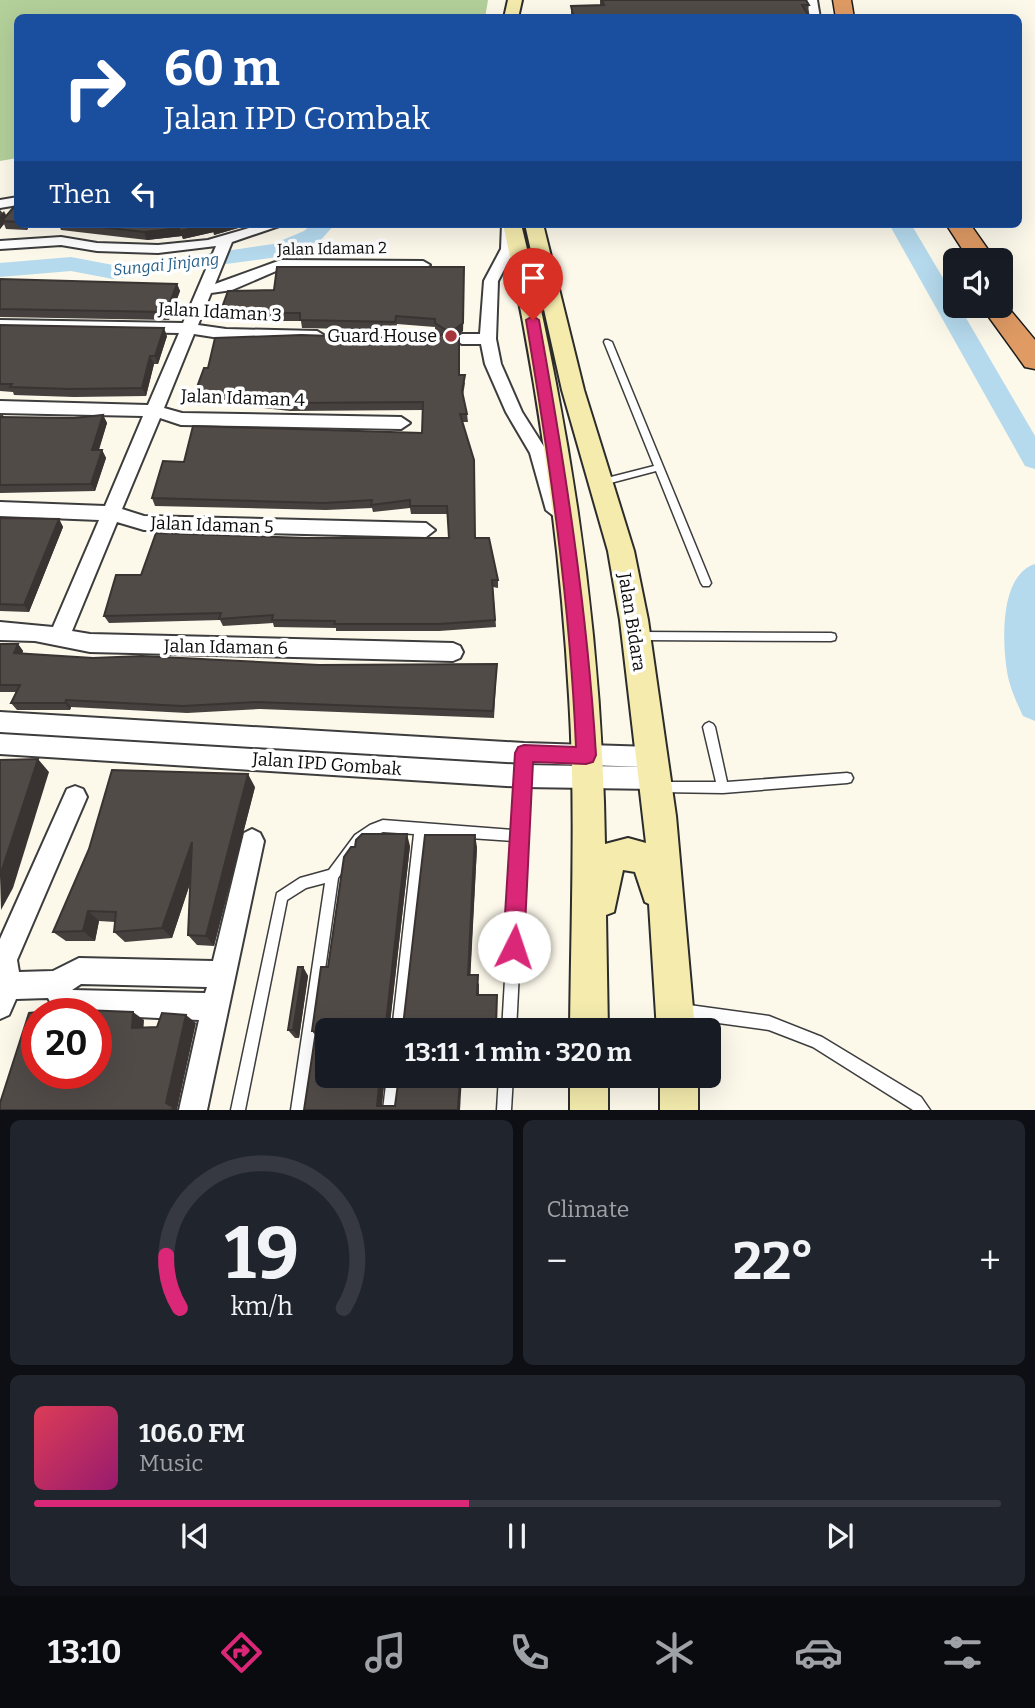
<!DOCTYPE html>
<meta charset="utf-8">
<style>
body{margin:0;font-family:Bitter,serif;background:#20242c;color:#f1f3f6;height:100vh;display:flex;flex-direction:column;font-size:26px;white-space:nowrap}
*{box-sizing:border-box;margin:0}
p{font-size:23px;color:#9ea1a6}
.icon{flex:none;width:38px;height:38px;fill:none;stroke:currentColor;stroke-width:2;stroke-linecap:round;stroke-linejoin:round}
.map{position:relative;height:1110px;overflow:hidden}
.side{display:flex;flex-direction:column;gap:10px;padding:10px;background:#0d0f14;flex:1}
.side>*{flex:none}
.top-card{position:absolute;left:14px;top:14px;width:1008px;height:214px;border-radius:10px;box-shadow:0 7px 28px #0002;background:#1a4fa0;color:#fff;overflow:hidden}
.tools{position:absolute;left:943px;top:248px;display:grid;gap:14px}
.tools a{display:grid;place-items:center;width:70px;height:70px;border-radius:10px;background:#171b24;box-shadow:0 7px 28px #0002;font-size:35px}
.speed{position:absolute;left:21px;top:998px;display:flex;gap:14px;font-size:35px;font-weight:700;text-align:center}
.speed>*{display:grid;place-content:center;width:91px;height:91px;border-radius:50%;background:#171b24;box-shadow:0 7px 28px #0002;line-height:1}
.speed .limit{border:10px solid #d22;background:#fff;color:#111}
.pin{position:absolute;display:grid;place-items:center;width:60px;height:60px;color:#fff;margin:-72px -30px;border-radius:50% 50% 50% 0;rotate:-45deg;box-shadow:0 0 7px #0007}
.pin .icon{rotate:45deg}
.me{position:absolute;width:77px;margin:-38px;rotate:4deg;stroke-linejoin:round;filter:drop-shadow(0 0 5px #0008)}
.turn{display:flex;align-items:center;gap:24px;height:147px;padding:0 35px;font-size:32px}
.turn .icon{width:91px;height:91px;stroke-width:2.5}
.turn b{display:block;font-size:49px;line-height:60px}
.then{display:flex;align-items:center;height:66px;padding:0 35px;background:#0003;gap:14px;font-size:26px}
.big{font-size:52px;font-weight:700;line-height:1.1}
.side .card{flex:1;display:flex;flex-direction:column;justify-content:center;gap:10px;min-width:0;padding:0 24px;border-radius:10px;background:#20242c}
.side .dial{align-items:center;gap:0}
.dial svg{height:182px;overflow:visible;fill:none;stroke:#363941;stroke-width:7;stroke-linecap:round;text-anchor:middle}
.dial text{fill:#f1f3f6;stroke:none}
.song{display:flex;align-items:center;gap:21px}
.cover{width:84px;height:84px;border-radius:10px;background:linear-gradient(135deg,hsl(350 70% 55%),hsl(320 70% 35%))}
.played{height:7px;border-radius:4px;background:linear-gradient(90deg,#db2777 45%,#363941 45%)}
.keys{display:flex;justify-content:space-around;direction:ltr}
.heat{display:flex;justify-content:space-between;align-items:center;font-size:38px;direction:ltr}
.side .tiles{flex:1;display:grid;gap:10px;grid-template-columns:1fr 1fr}
.card:last-child{grid-column:span 2}
.trip{position:absolute;left:315px;top:1018px;width:406px;height:70px;border-radius:10px;background:#171b24;box-shadow:0 7px 28px #0002;font-weight:700;line-height:70px;text-align:center}
.tab-bar{display:flex;height:112px;justify-content:space-around;align-items:center;background:#090b0e;color:#9ea1a6}
.tab-bar .icon{width:49px;height:49px}
.tab-bar .selected{color:#db2777}
.tab-bar b{font-size:32px;color:#f1f3f6}
.map>svg:first-child{display:block}
.forest{fill:#b3d09a}
.lines{fill:none;stroke-linecap:round;stroke-linejoin:round}
.river{fill:#b5d9ed;fill-rule:evenodd}
.lane-casing{stroke:#3d3d3d;stroke-width:3}
.street-casing{stroke:#3d3d3d;stroke-width:4}
.secondary-casing{stroke:#2c2c2c;stroke-width:4}
.highway-casing{stroke:#1b1b1b;stroke-width:3}
.lane{fill:#fff;fill-rule:evenodd}
.street{fill:#fff;fill-rule:evenodd}
.secondary{fill:#f4ebad;fill-rule:evenodd}
.highway{fill:#e09b64;fill-rule:evenodd}
.wall{fill:#46403e}
.shaded-wall{fill:#393432}
.building{fill:#514b48;stroke:#393432;stroke-width:2}
.route{fill:#db2777;stroke:#8e194d;stroke-width:2}
.poi-dot{fill:#a7363c;stroke:#fff;stroke-width:2.5}
.labels{text-anchor:middle;stroke-width:7;stroke-linejoin:round;paint-order:stroke}
.far-street-label{font-size:16px;fill:#0a0a0a;stroke:#fff}
.far-water-label{font-size:16px;font-style:italic;fill:#255f8a;stroke:#fff}
.street-label{font-size:18px;fill:#0a0a0a;stroke:#fff}
.poi-label{font-size:18px;fill:#0a0a0a;stroke:#fff;text-anchor:end}
</style>
<div class="map">
<svg width="1035" height="1110" viewBox="0 0 1035 1110">
<rect width="100%" height="100%" fill="#fcf8ea"/>
<polygon class="forest" points="0,0 488,0 485,18 18,18 17,158 0,161"/>
<g class="lines">
<g class="river">
<polygon points="312,224 335,224 320,241 278,257 113,279 71,271 0,277 0,263 71,257 113,265 171,259 273,244 304,231"/>
<polygon points="889,224 911,224 956,300 956,306 959,306 1035,436 1035,469 1025,466"/>
<path d="M1035 564V721L1023 716C1017 703 1009 686 1007 671 1002 640 1000 575 1035 564Z"/>
</g>
<g class="lane-casing">
<g id="lane">
<polygon points="605,340 608,340 612,342 711,583 709,586 703,586 701,583 656,471 603,485 598,482 603,479 654,466 604,342"/>
<polygon points="640,632 831,633 835,634 836,637 835,640 831,641 640,640 636,639 635,636 636,633"/>
<polygon points="709,722 713,724 715,727 727,782 847,773 851,774 853,778 851,782 847,783 723,793 660,792 656,791 654,787 656,783 660,782 716,782 703,727 705,724"/>
<polygon points="524,748 528,749 530,753 516,1031 502,1031 513,841 426,835 406,1031 392,1031 414,834 383,832 378,834 370,838 358,850 338,878 305,1110 291,1110 325,883 306,888 287,900 245,1110 231,1110 277,893 300,878 329,870 355,835 370,825 383,820 514,830 518,753 520,749"/>
<polygon points="682,1004 769,1016 822,1037 921,1097 930,1110 913,1110 813,1047 769,1030 682,1018 677,1016 675,1011 677,1006"/>
<polygon points="387,1076 401,1076 397,1110 383,1110"/>
<polygon points="499,1076 513,1076 511,1110 497,1110"/>
</g>
</g>
<g class="street-casing">
<g id="street">
<polygon points="807,0 817,0 820,18 810,18"/>
<polygon points="18,197 18,205 0,208 0,200"/>
<polygon points="263,224 285,224 232,242 215,284 281,260 423,261 430,265 423,269 283,268 232,290 211,293 198,325 226,329 317,331 325,336 317,341 226,339 194,334 164,408 182,413 401,417 410,423 401,429 181,425 160,418 122,509 144,516 426,523 435,530 426,537 144,530 117,522 72,631 90,634 453,643 460,646 463,652 460,658 453,661 90,652 35,641 0,640 0,622 53,627 99,520 0,516 0,502 105,506 143,416 0,413 0,401 148,405 179,333 0,330 0,320 183,323 216,246 158,253 97,251 61,245 0,249 0,241 61,237 97,243 158,245 208,240"/>
<polygon points="502,224 516,224 515,249 498,281 496,339 501,364 522,412 548,453 564,510 555,517 546,510 530,453 506,412 485,364 481,344 462,344 454,339 462,334 480,334 484,281 501,249"/>
<polygon points="368,332 439,334 447,339 439,344 362,340 360,337"/>
<polygon points="0,712 524,743 652,747 660,750 663,757 660,764 652,767 663,770 666,778 663,786 655,789 523,787 0,754 0,734 523,765 649,767 524,763 0,732"/>
<path d="M75 786 83 789 87 797 17 960 19 972 53 971 79 958 213 961 244 833 252 829 260 833 264 841 207 1110H179L199 1020 56 1013 48 998 16 999 9 1015 0 1019V939L67 789ZM81 984 207 987 205 993 72 990Z"/>
</g>
</g>
<g class="secondary-casing">
<g id="secondary">
<polygon points="508,0 522,0 518,18 504,18"/>
<path d="M503 224H521C571 427 602 635 605 844L628 838 646 843 620 620 608 551 562 390 525 224H543L584 390 634 551 648 620 676 816 695 1031H657L649 904 645 902 635 872 623 870 614 912 606 915 608 1031H570C571 919 576 808 569 696 560 537 537 379 503 224Z"/>
<rect x="570" y="1076" width="38" height="34"/>
<rect x="660" y="1076" width="38" height="34"/>
</g>
</g>
<g class="highway-casing">
<g id="highway">
<polygon points="833,0 851,0 854,18 836,18"/>
<polygon points="946,224 970,224 996,261 970,261"/>
<polygon points="1001,299 1035,340 1035,369 1025,367 981,306 1001,306"/>
</g>
</g>
<use href="#lane" class="lane"/>
<use href="#street" class="street"/>
<use href="#secondary" class="secondary"/>
<use href="#highway" class="highway"/>
</g>
<g class="wall">
<polygon points="600,0 806,0 809,5 807,13 810,18 571,18 571,6 600,5"/>
<polygon points="18,202 18,224 252,224 214,235 214,232 183,239 182,236 147,240 61,230 59,225 30,224 27,230 6,229 4,224 0,229 0,210 6,216"/>
<polygon points="464,267 463,331 457,336 459,338 459,375 465,383 463,396 467,414 468,422 463,422 475,538 498,580 498,588 493,587 496,627 439,631 336,631 336,628 274,627 273,623 223,626 220,620 109,623 104,616 141,575 307,538 449,538 448,514 411,514 410,508 373,512 372,508 326,510 155,506 152,498 184,462 422,433 423,410 290,411 263,408 263,406 196,406 193,398 393,341 433,344 441,335 435,331 435,327 397,324 396,330 302,328 301,321 223,321 220,313 274,290"/>
<polygon points="0,279 177,284 180,291 169,320 0,317"/>
<polygon points="0,325 167,336 158,364 154,364 146,396 74,397 14,395 13,392 0,391"/>
<polygon points="0,413 2,413 4,417 74,418 103,415 107,423 99,450 102,450 106,458 95,491 0,493"/>
<polygon points="0,518 59,519 63,527 29,612 0,611"/>
<polygon points="0,644 18,644 23,651 22,654 93,658 319,665 497,664 494,718 260,709 187,713 71,707 70,710 17,710 11,703 17,692 0,692"/>
<polygon points="255,787 214,946 197,945 188,935 190,883 172,938 125,942 114,932 115,922 99,921 95,941 66,941 53,932"/>
<polygon points="410,846 390,1024 403,1026 477,847 470,975 479,984 479,995 497,995 497,1031 327,1031 327,1076 385,1076 382,1106 460,1110 304,1110 315,1035 312,1031 328,967 355,847"/>
<polygon points="303,967 308,976 299,1038 295,1038 288,1030"/>
</g>
<g class="shaded-wall">
<polygon points="4,211 8,219 2,221 4,224 0,229 0,216"/>
<polygon points="24,224 30,224 27,230"/>
<polygon points="211,224 214,232 183,239 182,236 147,240 144,232"/>
<polygon points="222,224 252,224 214,235 212,227"/>
<polygon points="464,267 463,331 452,340 451,332"/>
<polygon points="177,284 180,291 169,320 166,312"/>
<polygon points="164,328 167,336 158,364 155,356"/>
<polygon points="150,356 154,364 146,396 142,388"/>
<polygon points="103,415 107,423 96,458 92,450"/>
<polygon points="102,450 106,458 95,491 91,484"/>
<polygon points="59,519 63,527 29,612 24,605"/>
<polygon points="18,644 23,651 20,661 14,653"/>
<polygon points="66,700 71,707 70,710 65,703"/>
<polygon points="38,759 49,772 13,888 1,910 0,876"/>
<polygon points="248,774 255,787 214,946 206,936"/>
<polygon points="407,834 410,846 389,1031 386,1023"/>
<polygon points="475,835 477,847 470,984 468,975"/>
<polygon points="192,842 200,854 172,938 162,928"/>
<polygon points="88,911 99,921 95,941 83,931"/>
<polygon points="303,967 308,976 299,1038 293,1030"/>
<polygon points="133,1012 144,1020 143,1035 132,1028"/>
<polygon points="186,1015 196,1023 177,1110 172,1110 166,1103"/>
<polygon points="380,1076 385,1076 381,1110 377,1106"/>
<polygon points="460,1076 462,1076 460,1110 458,1110"/>
</g>
<g class="building">
<polygon points="602,0 806,0 809,5 802,5 810,18 574,18 571,6 604,5"/>
<polygon points="18,202 18,222 2,221"/>
<polygon points="75,224 222,224 212,227 211,224 180,231 179,228 144,232"/>
<polygon points="277,267 464,267 463,323 451,332 459,338 459,375 465,375 462,391 467,414 460,414 474,460 475,538 489,538 498,580 492,580 495,620 439,624 334,624 335,621 272,620 273,615 219,619 221,613 104,616 116,575 141,575 156,533 307,538 449,538 447,506 410,506 410,500 371,505 372,500 324,503 152,498 163,461 184,462 193,426 422,433 423,402 288,403 261,400 262,398 193,398 204,368 208,368 215,338 301,335 393,338 392,341 433,344 433,338 449,332 435,323 435,319 396,316 395,322 300,320 300,313 220,313 228,291 274,290"/>
<polygon points="0,279 177,284 166,312 0,309"/>
<polygon points="0,325 164,328 155,356 150,356 142,388 70,389 10,387 12,384 0,384"/>
<polygon points="103,415 92,450 102,450 91,484 0,485 0,417 74,418"/>
<polygon points="0,518 59,519 24,605 0,604"/>
<polygon points="0,644 18,644 14,653 93,658 142,656 319,665 497,664 493,711 257,702 183,706 66,700 65,703 11,703 20,685 0,685"/>
<polygon points="38,759 0,876 0,760"/>
<polygon points="112,770 248,774 206,936 188,935 192,842 162,928 114,932 116,912 88,911 83,931 53,932 89,849"/>
<polygon points="362,834 407,834 386,1023 403,1026 425,835 475,835 468,975 478,975 477,995 497,995 496,1026 478,1026 478,1031 327,1031 327,1076 380,1076 377,1106 395,1106 399,1076 460,1076 458,1110 304,1110 316,1031 312,1031 321,967 328,967 344,857 351,847 355,847 356,840"/>
<polygon points="298,967 303,967 293,1030 288,1030"/>
<polygon points="57,1010 56,1013 37,1013 37,1073 96,1073 96,1013 84,1013 84,1010 133,1012 132,1028 157,1027 162,1013 186,1015 166,1103 173,1107 172,1110 0,1110 0,1103 29,1013"/>
</g>
<path class="route" d="M533 316 539 320C565 465 587 608 596 755L593 762 586 764 533 762 524 947 521 955 514 958 506 955 503 947 515 753 518 747 524 745 576 747C570 603 550 462 526 320Z"/>
<circle class="poi-dot" cx="451" cy="336" r="7"/>
<g class="labels">
<g class="far-street-label">
<text transform="translate(332 248) rotate(-1)" y="6">Jalan Idaman 2</text>
</g>
<g class="far-water-label">
<text transform="translate(166 264) rotate(-6)" y="6">Sungai Jinjang</text>
</g>
<g class="street-label">
<text transform="translate(220 312) rotate(3)" y="6">Jalan Idaman 3</text>
<text transform="translate(243 398) rotate(2)" y="6">Jalan Idaman 4</text>
<text transform="translate(212 525) rotate(2)" y="6">Jalan Idaman 5</text>
<text transform="translate(632 622) rotate(81)" y="6">Jalan Bidara</text>
<text transform="translate(226 647) rotate(1)" y="6">Jalan Idaman 6</text>
<text transform="translate(327 764) rotate(4)" y="6">Jalan IPD Gombak</text>
</g>
<g class="poi-label">
<text x="437" y="342">Guard House</text>
</g>
</g>
</svg>
<div class="tools">
<a><svg class="icon" aria-label="sound" viewBox="0 0 24 24"><path d="M4 9h4l5-4v14l-5-4H4zM17 9q2 3 0 6"/></svg></a>
</div>
<div class="speed"><div class="limit">20</div></div>
<div class="pin" style="left:533px;top:320px;background:#d93025"><svg class="icon" aria-label="arrive" viewBox="0 0 24 24"><path d="M6 21V4h12l-3 4 3 4H6"/></svg></div>
<svg class="me" style="left:514px;top:947px" viewBox="-20 -20 40 40"><circle r="19" fill="#fff"/><path d="M0-13L10 11 0 6-10 11z" fill="#db2777"/></svg>
<div class="trip">13:11 · 1 min · 320 m</div>
<div class="top-card">
<div class="turn"><svg class="icon" aria-label="right" viewBox="0 0 24 24"><path d="M7 20v-9h11M14 6l5 5-5 5"/></svg><div><b>60 m</b>Jalan IPD Gombak</div></div>
<div class="then">Then<svg class="icon" aria-label="left" viewBox="0 0 24 24"><path d="M17 20v-9H6M10 6l-5 5 5 5"/></svg></div>
</div>
</div>
<section class="side">
<div class="tiles">
<div class="card dial"><svg viewBox="0 0 100 80">
<path d="M14 69A42 42 0 1 1 86 69"/>
<path d="M14 69A42 42 0 0 1 8 46" stroke="#db2777"/>
<text x="50" y="56" font-size="32" font-weight="700">19</text>
<text x="50" y="72" font-size="11">km/h</text>
</svg></div>
<div class="card"><p>Climate</p>
<div class="heat"><a>−</a><b class="big">22°</b><a>+</a></div>
</div>
<div class="card">
<div class="song"><i class="cover"></i><div><b>106.0 FM</b><p>Music</p></div></div>
<div class="played"></div>
<div class="keys"><svg class="icon" aria-label="previous" viewBox="0 0 24 24"><path d="M18 5L8 12l10 7zM5 5v14"/></svg><svg class="icon" aria-label="pause" viewBox="0 0 24 24"><path d="M8 5v14M16 5v14"/></svg><svg class="icon" aria-label="next" viewBox="0 0 24 24"><path d="M6 5l10 7-10 7zM19 5v14"/></svg></div>
</div>
</div>
</section>
<nav class="tab-bar">
<b>13:10</b>
<svg class="icon selected" aria-label="directions" viewBox="0 0 24 24"><path d="M12 3l9 9-9 9-9-9zM9 14v-3h6M13 9l2 2-2 2"/></svg>
<svg class="icon" aria-label="music" viewBox="0 0 24 24"><path d="M9 18V5l10-2v13"/><circle cx="6" cy="18" r="3"/><circle cx="16" cy="16" r="3"/></svg>
<svg class="icon" aria-label="phone" viewBox="0 0 24 24"><path d="M5 4h4l2 5-3 2q2 4 5 5l2-3 5 2v4C11 20 4 13 5 4z"/></svg>
<svg class="icon" aria-label="climate" viewBox="0 0 24 24"><path d="M12 3v18M4 7l16 10M4 17L20 7"/></svg>
<svg class="icon" aria-label="car" viewBox="0 0 24 24"><path d="M5 17H2v-5l4-1 3-4h7l3 4 3 1v5h-3M9 17h6M6 11h13"/><circle cx="7" cy="17" r="2"/><circle cx="17" cy="17" r="2"/></svg>
<svg class="icon" aria-label="filters" viewBox="0 0 24 24"><path d="M4 7h16M4 17h16"/><circle cx="9" cy="7" r="2"/><circle cx="15" cy="17" r="2"/></svg>
</nav>
